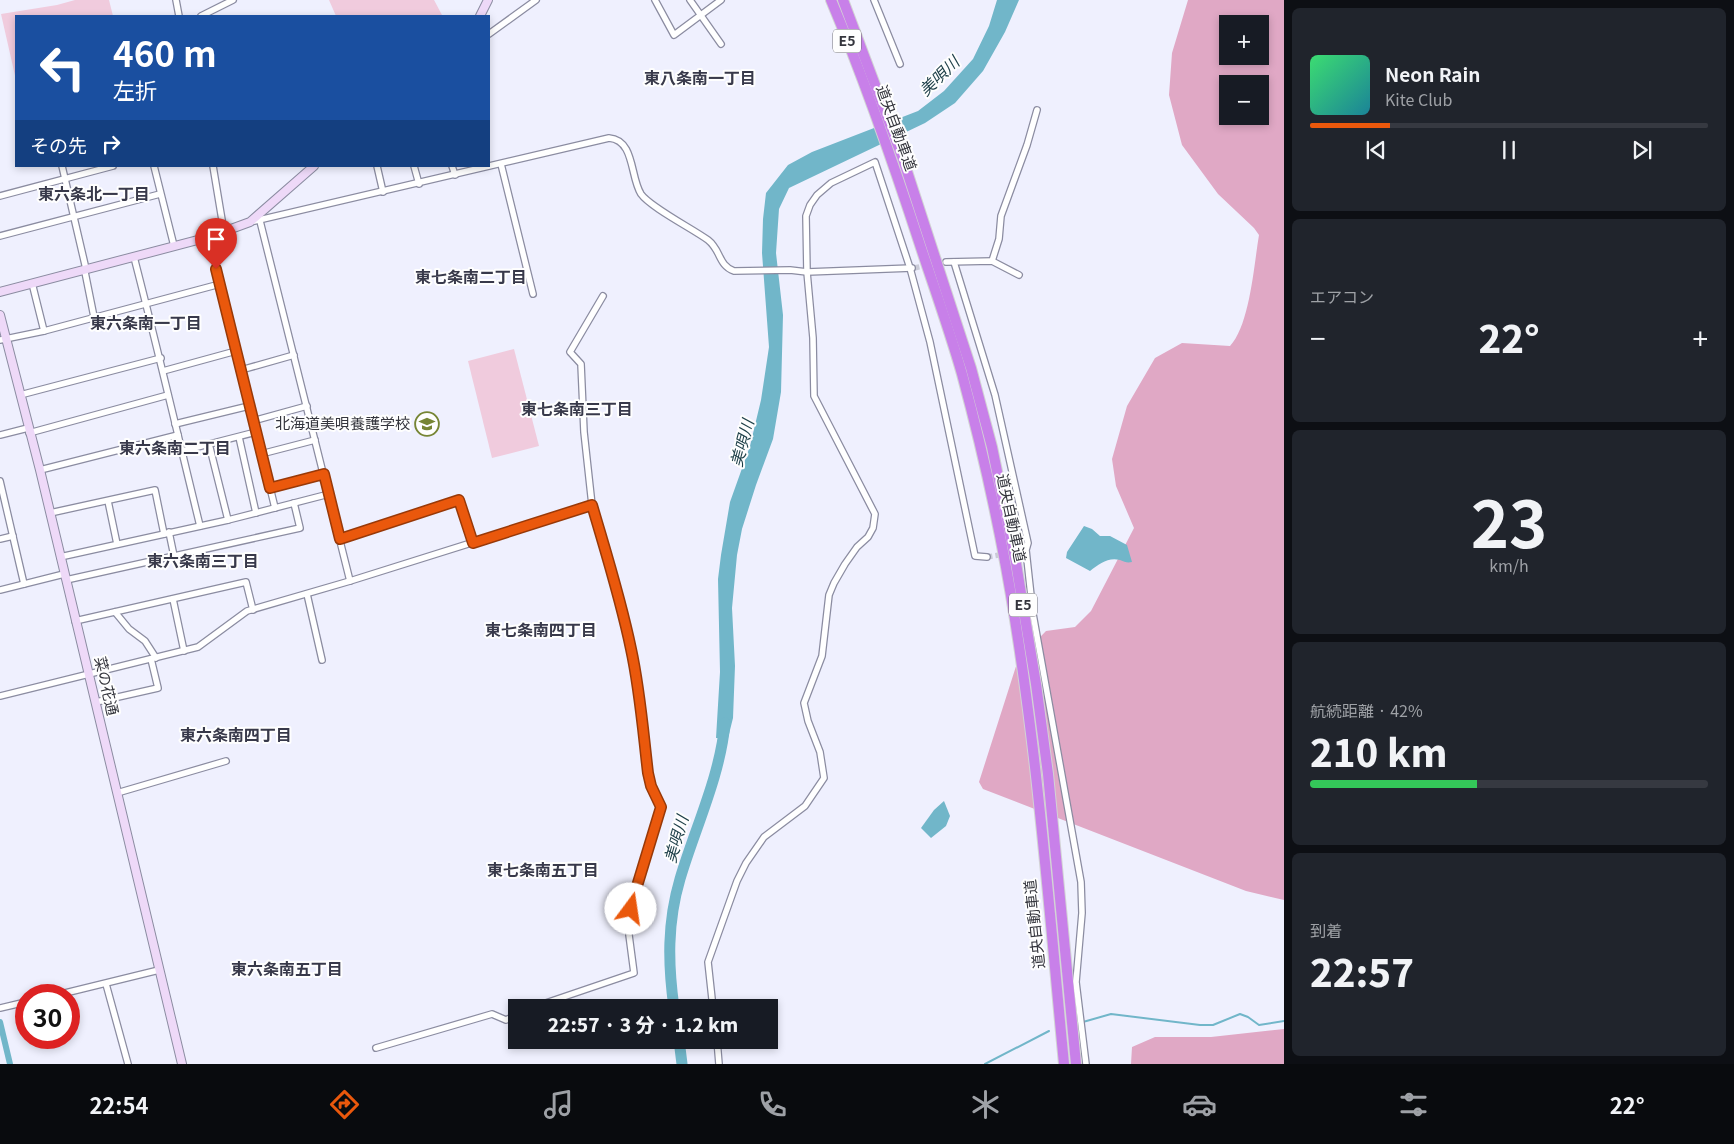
<!DOCTYPE html>
<html lang="ja">
<meta charset="utf-8">
<style>
body{margin:0;font-family:Georgia,"Noto Sans JP",serif;background:#20242c;color:#f1f3f6;height:100vh;display:flex;flex-direction:column;font-size:19px;white-space:nowrap}
*{box-sizing:border-box;margin:0}
p{font-size:16px;color:#9ea1a6}
.icon{flex:none;width:28px;height:28px;fill:none;stroke:currentColor;stroke-width:2;stroke-linecap:round;stroke-linejoin:round}
.map{position:relative;flex:1;overflow:hidden}
.details{display:flex;flex-direction:column;gap:8px;padding:8px;background:#0d0f14;width:450px}
.details>*{flex:none}
.top-card{position:absolute;left:15px;top:15px;width:475px;height:152px;border-radius:0px;box-shadow:0 2px 8px #0003;background:#1a4fa0;color:#fff;overflow:hidden}
.buttons{position:absolute;left:1219px;top:15px;display:grid;gap:10px}
.buttons a{display:grid;place-items:center;width:50px;height:50px;border-radius:0px;background:#171b24;box-shadow:0 2px 8px #0003;font-size:25px}
.speed{position:absolute;left:15px;top:984px;display:flex;gap:10px;font-size:25px;font-weight:700;text-align:center}
.speed>*{display:grid;place-content:center;width:65px;height:65px;border-radius:50%;background:#171b24;box-shadow:0 2px 8px #0003;line-height:1}
.speed .limit{border:8px solid #d22;background:#fff;color:#111}
.pin{position:absolute;display:grid;place-items:center;width:42px;height:42px;color:#fff;margin:-51px -21px;border-radius:50% 50% 50% 0;rotate:-45deg;box-shadow:0 0 5px #0007}
.pin .icon{rotate:45deg}
.me{position:absolute;width:55px;margin:-28px;rotate:14deg;stroke-linejoin:round;filter:drop-shadow(0 0 4px #0008)}
.turn{display:flex;align-items:center;gap:18px;height:105px;padding:0 15px;font-size:22px}
.turn .icon{width:65px;height:65px;stroke-width:2.5}
.turn b{display:block;font-size:35px;line-height:42px}
.then{display:flex;align-items:center;height:48px;padding:0 15px;background:#0003;gap:10px;font-size:19px}
.big{font-size:38px;font-weight:800;line-height:1.1}
.details .widget{flex:1;display:flex;flex-direction:column;justify-content:center;gap:8px;min-width:0;padding:0 18px;border-radius:8px;background:#20242c}
.details .dial{align-items:center;gap:0}
.dial b{font-size:65px;line-height:1}
.song{display:flex;align-items:center;gap:15px}
.cover{width:60px;height:60px;border-radius:8px;background:linear-gradient(135deg,hsl(140 70% 55%),hsl(190 70% 35%))}
.played{height:5px;border-radius:2px;background:linear-gradient(90deg,#ea580c 20%,#363941 20%)}
.keys{display:flex;justify-content:space-around;direction:ltr}
.heat{display:flex;justify-content:space-between;align-items:center;font-size:28px;direction:ltr}
.charge{height:8px;border-radius:4px;background:linear-gradient(90deg,#34c759 42%,#363941 0)}
.trip{position:absolute;left:508px;top:999px;width:270px;height:50px;border-radius:0px;background:#171b24;box-shadow:0 2px 8px #0003;font-weight:800;line-height:50px;text-align:center}
.dock{display:flex;height:80px;justify-content:space-around;align-items:center;background:#090b0e;color:#9ea1a6}
.dock .icon{width:35px;height:35px}
.dock .active{color:#ea580c}
.dock b{font-size:22px;color:#f1f3f6}
main{display:flex;flex:1;min-height:0}
.map>svg:first-child{display:block}
.green{fill:#f0cbdd}
.forest{fill:#e0a8c5;fill-rule:evenodd}
.water{fill:#71b6c9}
.lines{fill:none;stroke-linecap:round;stroke-linejoin:round}
.stream{stroke:#71b6c9;stroke-width:2}
.canal{stroke:#71b6c9;stroke-width:6}
.river{stroke:#71b6c9;stroke-width:11}
.street-tunnel{stroke:#cacbd7;stroke-width:5.5;stroke-dasharray:5.5 3;stroke-linecap:butt}
.street-casing{stroke:#8b8ca1;stroke-width:8}
.secondary-casing{stroke:#8b8ca1;stroke-width:10}
.highway-casing{stroke:#d2d3d4;stroke-width:12}
.street{stroke:#fff;stroke-width:5.5}
.secondary{stroke:#eed9f8;stroke-width:8}
.highway{stroke:#c880e9;stroke-width:10}
.route-casing{stroke:#983908;stroke-width:12}
.route{stroke:#ea580c;stroke-width:9}
.labels{text-anchor:middle;stroke-width:4;stroke-linejoin:round;paint-order:stroke}
.shield{fill:#fefefe;stroke:#717177;stroke-width:1}
.shield-label{font-size:14px;font-weight:bold;fill:#34353d}
.street-label{font-size:15px;fill:#34353d;stroke:#fefefe}
.poi-label{font-size:15px;fill:#34353d;stroke:#fefefe;text-anchor:end}
.water-label{font-size:16px;font-style:italic;fill:#1b3d46;stroke:#fefefe}
.neighbourhood-label{font-size:16px;font-weight:bold;fill:#38394a;stroke:#fefefe}
</style>
<main>
<div class="map">
<svg width="1284" height="1064" viewBox="0 0 1284 1064">
<rect width="100%" height="100%" fill="#eff0fe"/>
<g class="green">
<polygon points="75,0 109,0 113,16 16,16 16,80 1,14 57,5"/>
<polygon points="329,0 434,0 442,15 440,16 336,16"/>
<polygon points="514,349 539,446 492,458 468,361"/>
</g>
<g class="forest">
<path d="M1188 0H1284V900L1246 891 983 789 979 782 1018 660 1046 631 1075 627 1091 611 1134 528 1116 486 1112 459 1127 406 1155 358 1182 343 1230 346C1250 325 1254 264 1259 235L1254 228 1218 194 1182 145 1169 95 1172 53ZM1228 24H1260V56H1228ZM1228 84H1260V116H1228Z"/>
<polygon points="1284,1029 1284,1064 1131,1064 1132,1047 1155,1037 1211,1037"/>
</g>
<g class="water">
<polygon points="997,0 1019,0 1005,32 983,71 955,103 925,123 789,188 779,209 776,253 783,315 781,392 773,439 756,485 742,529 737,555 732,608 735,666 733,718 728,738 716,738 720,672 718,579 721,555 730,502 750,446 761,400 769,347 762,253 763,219 766,193 788,165 812,152 918,111 944,91 973,59 989,26"/>
<path d="M1084 526 1092 529 1100 536H1110L1127 545 1132 562C1127 563 1125 562 1120 560 1108 557 1099 564 1090 571L1066 558 1067 552Z"/>
<polygon points="944,801 950,816 946,826 931,838 921,828 934,810"/>
</g>
<g class="lines">
<g class="stream">
<polyline points="1083,1022 1111,1014 1200,1025 1213,1025 1240,1014 1248,1017 1259,1025 1284,1021"/>
<polyline points="985,1064 1049,1031"/>
</g>
<polyline class="canal" points="0,1022 10,1064"/>
<g class="river">
<path d="M674 1008C668 964 667 923 680 879 695 828 720 777 725 723"/>
<polyline points="679,1040 682,1064"/>
</g>
<g class="street-tunnel">
<polyline points="914,268 929,265"/>
<polyline points="987,557 1017,552"/>
</g>
<g class="street-casing">
<g id="street">
<polyline points="176,0 179,16"/>
<polyline points="655,0 674,35 721,0"/>
<polyline points="690,0 721,44"/>
<polyline points="874,0 900,64"/>
<polyline points="201,16 233,0"/>
<polyline points="489,34 536,0"/>
<polyline points="501,164 533,294"/>
<polyline points="62,166 86,269 85,272 94,317"/>
<polyline points="154,166 174,246"/>
<polyline points="213,166 224,232"/>
<polyline points="377,166 383,192"/>
<polyline points="414,166 419,184"/>
<polyline points="452,166 455,175"/>
<polyline points="0,196 113,166"/>
<polyline points="260,221 350,581"/>
<path d="M250 222 609 138C635 140 630 177 641 194 650 207 693 229 708 240 721 250 718 265 734 271L790 270 807 272 912 268"/>
<polyline points="0,236 160,194"/>
<polyline points="209,237 275,508"/>
<path d="M134 257C157 346 178 436 200 526"/>
<polyline points="992,261 999,239 1001,216 1027,145 1037,110"/>
<polyline points="946,262 992,261 1019,275"/>
<polyline points="954,262 995,395 1028,543 1026,550 1033,614 1081,882 1082,913 1076,982 1086,1064"/>
<polyline points="32,283 44,331"/>
<polyline points="0,340 44,331 220,284"/>
<polyline points="241,370 294,355"/>
<polyline points="163,371 236,351"/>
<polyline points="20,395 161,358"/>
<polyline points="253,421 307,406"/>
<polyline points="175,424 249,406"/>
<polyline points="29,433 168,395"/>
<polyline points="0,435 28,428"/>
<polyline points="239,437 256,513"/>
<polyline points="209,444 228,520"/>
<polyline points="182,451 256,432"/>
<polyline points="261,454 315,440"/>
<polyline points="40,470 178,435"/>
<polyline points="0,481 24,584"/>
<polyline points="270,488 324,474"/>
<polyline points="108,501 117,544"/>
<polyline points="50,513 155,490 164,534"/>
<polyline points="169,532 174,556"/>
<polyline points="0,539 13,536"/>
<polyline points="340,539 459,500 473,543"/>
<polyline points="60,557 228,520 329,494"/>
<polyline points="66,580 300,528 294,503"/>
<polyline points="0,590 64,574"/>
<polyline points="307,594 322,660"/>
<polyline points="173,599 184,651"/>
<polyline points="115,612 129,629 145,641 156,658"/>
<polyline points="75,621 246,582 253,610"/>
<polyline points="0,696 198,647 247,611 350,581 592,505"/>
<polyline points="96,702 158,688 151,659"/>
<polyline points="117,793 226,761"/>
<polyline points="106,984 128,1064"/>
<polyline points="57,995 159,970"/>
<polyline points="0,1008 26,1002"/>
<polyline points="531,1008 634,973 629,935 629,922 634,896 661,807 651,786 648,773 637,679 631,647 623,611 592,505 584,432 581,364 570,352 603,296"/>
<polyline points="713,1008 708,962 737,881 746,863 764,837 805,806 824,778 820,752 808,721 804,703 822,656 829,595 834,583 845,564 857,547 868,537 873,528 875,514 814,396 813,338 807,272 806,216 810,205 817,195 831,183 875,162 910,268 930,342 975,556 987,557"/>
<polyline points="717,1040 719,1064"/>
<polyline points="376,1048 492,1014 506,1020 516,1015"/>
</g>
</g>
<g class="secondary-casing">
<g id="secondary">
<polyline points="480,16 488,0"/>
<polyline points="0,292 209,237 250,222 314,166"/>
<polyline points="0,315 40,470 182,1064"/>
</g>
</g>
<g class="highway-casing">
<g id="highway">
<path d="M831 0C865 81 894 165 921 248 935 290 950 332 962 374 979 437 994 502 1006 567 1036 731 1048 898 1064 1064"/>
<polyline points="843,0 903,159 971,368 992,447 1016,563 1036,684 1048,774 1076,1064"/>
</g>
</g>
<use href="#street" class="street"/>
<use href="#secondary" class="secondary"/>
<use href="#highway" class="highway"/>
</g>
<g class="lines">
<g class="route-casing">
<path id="route" d="M216 269 270 488 324 474 340 539 459 500 473 543 592 505C606 553 621 600 631 649 640 690 643 731 648 773L651 786 661 807 634 896 631 909"/>
</g>
<use href="#route" class="route"/>
</g>
<defs>
<g id="school-ring" transform="scale(1.25)"><circle r="9.5" fill="#fefefe" stroke="#768534" stroke-width="1.5"/><path d="M0-5L7-2L0 1L-7-2ZM-4 1L0 2.5L4 1V4Q0 6-4 4Z" fill="#768534"/></g>
</defs>
<g fill-rule="evenodd">
<use href="#school-ring" x="427" y="424"/>
</g>
<g class="labels">
<g class="shield">
<rect x="833" y="29.5" width="28" height="23" rx="4"/>
<rect x="1009" y="593.5" width="28" height="23" rx="4"/>
</g>
<g class="shield-label">
<text x="847" y="46">E5</text>
<text x="1023" y="610">E5</text>
</g>
<g class="street-label">
<text transform="translate(896 128) rotate(70)" y="5">道央自動車道</text>
<text transform="translate(1011 518) rotate(78)" y="5">道央自動車道</text>
<text transform="translate(106 686) rotate(77)" y="5">菜の花通</text>
<text transform="translate(1035 924) rotate(-96)" y="5">道央自動車道</text>
</g>
<g class="poi-label">
<text x="410" y="429">北海道美唄養護学校</text>
</g>
<g class="water-label">
<text transform="translate(939 76) rotate(-44)" y="6">美唄川</text>
<text transform="translate(742 443) rotate(-75)" y="6">美唄川</text>
<text transform="translate(676 839) rotate(-74)" y="6">美唄川</text>
</g>
<g class="neighbourhood-label">
<text x="700" y="84">東八条南一丁目</text>
<text x="94" y="200">東六条北一丁目</text>
<text x="471" y="283">東七条南二丁目</text>
<text x="146" y="329">東六条南一丁目</text>
<text x="577" y="415">東七条南三丁目</text>
<text x="175" y="454">東六条南二丁目</text>
<text x="203" y="567">東六条南三丁目</text>
<text x="541" y="636">東七条南四丁目</text>
<text x="236" y="741">東六条南四丁目</text>
<text x="543" y="876">東七条南五丁目</text>
<text x="287" y="975">東六条南五丁目</text>
</g>
</g>
</svg>
<div class="buttons">
<a>+</a>
<a>−</a>
</div>
<div class="speed"><div class="limit">30</div></div>
<div class="pin" style="left:216px;top:269px;background:#d93025"><svg class="icon" aria-label="arrive" viewBox="0 0 24 24"><path d="M6 21V4h12l-3 4 3 4H6"/></svg></div>
<svg class="me" style="left:631px;top:909px" viewBox="-20 -20 40 40"><circle r="19" fill="#fff"/><path d="M0-13L10 11 0 6-10 11z" fill="#ea580c"/></svg>
<div class="trip">22:57 · 3 分 · 1.2 km</div>
<div class="top-card">
<div class="turn"><svg class="icon" aria-label="left" viewBox="0 0 24 24"><path d="M17 20v-9H6M10 6l-5 5 5 5"/></svg><div><b>460 m</b>左折</div></div>
<div class="then">その先<svg class="icon" aria-label="right" viewBox="0 0 24 24"><path d="M7 20v-9h11M14 6l5 5-5 5"/></svg></div>
</div>
</div>
<section class="details">
<div class="widget">
<div class="song"><i class="cover"></i><div><b>Neon Rain</b><p>Kite Club</p></div></div>
<div class="played"></div>
<div class="keys"><svg class="icon" aria-label="previous" viewBox="0 0 24 24"><path d="M18 5L8 12l10 7zM5 5v14"/></svg><svg class="icon" aria-label="pause" viewBox="0 0 24 24"><path d="M8 5v14M16 5v14"/></svg><svg class="icon" aria-label="next" viewBox="0 0 24 24"><path d="M6 5l10 7-10 7zM19 5v14"/></svg></div>
</div>
<div class="widget"><p>エアコン</p>
<div class="heat"><a>−</a><b class="big">22°</b><a>+</a></div>
</div>
<div class="widget dial"><b>23</b><p>km/h</p></div>
<div class="widget"><p>航続距離 · 42%</p><b class="big">210 km</b><div class="charge"></div></div>
<div class="widget"><p>到着</p><b class="big">22:57</b></div>
</section>
</main>
<nav class="dock">
<b>22:54</b>
<svg class="icon active" aria-label="directions" viewBox="0 0 24 24"><path d="M12 3l9 9-9 9-9-9zM9 14v-3h6M13 9l2 2-2 2"/></svg>
<svg class="icon" aria-label="music" viewBox="0 0 24 24"><path d="M9 18V5l10-2v13"/><circle cx="6" cy="18" r="3"/><circle cx="16" cy="16" r="3"/></svg>
<svg class="icon" aria-label="phone" viewBox="0 0 24 24"><path d="M5 4h4l2 5-3 2q2 4 5 5l2-3 5 2v4C11 20 4 13 5 4z"/></svg>
<svg class="icon" aria-label="climate" viewBox="0 0 24 24"><path d="M12 3v18M4 7l16 10M4 17L20 7"/></svg>
<svg class="icon" aria-label="car" viewBox="0 0 24 24"><path d="M5 17H2v-5l4-1 3-4h7l3 4 3 1v5h-3M9 17h6M6 11h13"/><circle cx="7" cy="17" r="2"/><circle cx="17" cy="17" r="2"/></svg>
<svg class="icon" aria-label="filters" viewBox="0 0 24 24"><path d="M4 7h16M4 17h16"/><circle cx="9" cy="7" r="2"/><circle cx="15" cy="17" r="2"/></svg>
<b>22°</b>
</nav>
